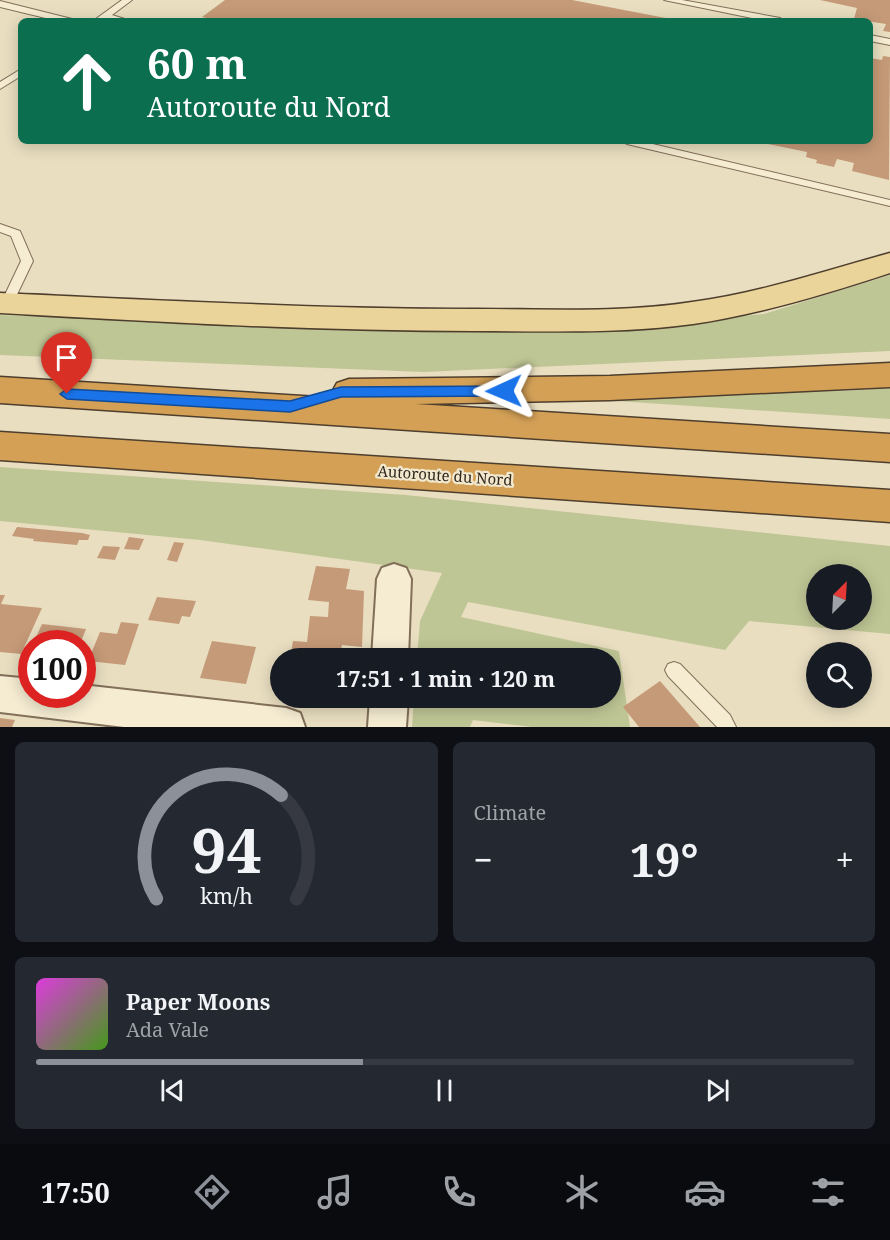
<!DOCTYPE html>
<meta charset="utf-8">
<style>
body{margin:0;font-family:"Noto Serif",serif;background:#242831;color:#f1f3f6;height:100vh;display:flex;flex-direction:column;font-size:22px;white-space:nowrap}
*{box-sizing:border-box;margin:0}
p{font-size:20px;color:#9ea1a6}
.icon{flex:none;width:33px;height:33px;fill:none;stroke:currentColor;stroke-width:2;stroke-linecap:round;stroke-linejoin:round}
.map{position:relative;height:727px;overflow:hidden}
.side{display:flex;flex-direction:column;gap:15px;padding:15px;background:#0d0f14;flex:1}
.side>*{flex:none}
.banner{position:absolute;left:18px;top:18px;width:855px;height:126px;border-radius:9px;box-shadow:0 3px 15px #0003;background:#0b6e4f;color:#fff;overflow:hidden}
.needle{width:39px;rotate:24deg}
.controls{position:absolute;left:806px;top:564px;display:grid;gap:12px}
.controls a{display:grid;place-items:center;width:66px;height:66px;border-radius:50%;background:#171b24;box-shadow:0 3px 15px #0003;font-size:30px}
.speed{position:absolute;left:18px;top:630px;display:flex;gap:12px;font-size:30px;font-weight:700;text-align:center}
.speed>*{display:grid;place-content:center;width:78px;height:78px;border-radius:50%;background:#171b24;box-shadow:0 3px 15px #0003;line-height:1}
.speed .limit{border:9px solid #d22;background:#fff;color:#111}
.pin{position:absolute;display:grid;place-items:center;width:51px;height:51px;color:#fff;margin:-62px -26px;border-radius:50% 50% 50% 0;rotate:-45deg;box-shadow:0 0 6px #0007}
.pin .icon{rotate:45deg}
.me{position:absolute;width:66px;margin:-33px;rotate:269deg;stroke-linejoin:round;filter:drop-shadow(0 0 4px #0008)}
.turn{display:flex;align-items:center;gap:21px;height:126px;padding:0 30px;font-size:27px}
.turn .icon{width:78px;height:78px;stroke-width:2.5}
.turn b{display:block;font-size:42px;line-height:51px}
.big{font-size:45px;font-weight:700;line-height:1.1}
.side .widget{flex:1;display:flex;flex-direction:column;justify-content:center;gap:9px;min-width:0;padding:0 21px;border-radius:9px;background:#242831}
.side .dial{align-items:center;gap:0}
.dial svg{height:156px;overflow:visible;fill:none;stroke:#363941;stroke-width:7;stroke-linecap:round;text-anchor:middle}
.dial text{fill:#f1f3f6;stroke:none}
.song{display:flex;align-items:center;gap:18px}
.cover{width:72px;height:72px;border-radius:9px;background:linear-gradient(135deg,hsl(300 70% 55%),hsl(100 70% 35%))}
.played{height:6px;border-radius:3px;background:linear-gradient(90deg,#8c9099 40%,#363941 40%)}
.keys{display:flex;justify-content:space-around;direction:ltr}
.heat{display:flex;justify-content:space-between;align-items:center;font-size:33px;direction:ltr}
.side .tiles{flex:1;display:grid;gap:15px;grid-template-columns:1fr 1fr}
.widget:last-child{grid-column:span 2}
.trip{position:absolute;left:270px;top:648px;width:351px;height:60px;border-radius:30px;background:#171b24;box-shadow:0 3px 15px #0003;font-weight:700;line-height:60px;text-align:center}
.dock{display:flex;height:96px;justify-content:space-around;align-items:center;background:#090b0e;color:#9ea1a6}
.dock .icon{width:42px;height:42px}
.dock .selected{color:#8c9099}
.dock b{font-size:27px;color:#f1f3f6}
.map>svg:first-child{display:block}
.green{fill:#bfc695;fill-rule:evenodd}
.building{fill:#c59a78}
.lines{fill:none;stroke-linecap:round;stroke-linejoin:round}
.lane-casing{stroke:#816f59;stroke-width:2}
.street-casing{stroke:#816f59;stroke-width:4}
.primary-casing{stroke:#4e3e2e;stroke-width:3}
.highway-casing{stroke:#4e3e2e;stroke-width:3}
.lane{fill:#f5ecd2;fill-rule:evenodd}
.street{fill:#f5ecd2;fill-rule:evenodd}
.primary{fill:#ead499;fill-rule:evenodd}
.highway{fill:#d3a056;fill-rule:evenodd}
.route{fill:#1a73e8;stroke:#114b97;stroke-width:1.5}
.labels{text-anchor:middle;stroke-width:4.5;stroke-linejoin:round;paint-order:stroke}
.street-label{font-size:15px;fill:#31271d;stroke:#f1e8ce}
</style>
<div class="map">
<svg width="890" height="727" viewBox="0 0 890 727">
<rect width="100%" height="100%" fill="#e9dec0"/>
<g class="green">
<polygon points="890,275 890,351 424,372 0,355 0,315 451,332 626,326 764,314"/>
<polygon points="890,388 890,419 540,396 845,391"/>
<path d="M0 467 406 495 890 546V634L749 621 725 650 468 602 461 617 619 651 630 727H532L473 720 470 727H412L414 698H610V658H417L420 621 442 573 200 540 0 521ZM816 574H861V620H816Z"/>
</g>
<g class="building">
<polygon points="225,0 572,0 676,20 220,21 202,17"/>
<polygon points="820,0 890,0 890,32 883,31 886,24 854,19 857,8"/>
<polygon points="883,56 890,57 889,180 852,171 854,163 837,159 834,167 816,163 817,160 806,157 807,152 759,142 870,141 870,58 882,60"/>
<polygon points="17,527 82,533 90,535 88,540 79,540 77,545 33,541 34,539 12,536"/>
<polygon points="129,537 144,539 139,550 124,549"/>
<polygon points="174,542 184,543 177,562 167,560"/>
<polygon points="103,546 120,547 115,560 97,558"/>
<polygon points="316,566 350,569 346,589 364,591 362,647 342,645 340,658 290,658 293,641 307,642 310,616 328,617 329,602 308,600"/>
<polygon points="0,595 5,595 1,604 42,608 21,654 0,652"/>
<polygon points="157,597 196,601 190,617 182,616 179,624 148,620"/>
<polygon points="121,622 139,624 125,665 88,661 100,632 117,634"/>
<polygon points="42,624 86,629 80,644 33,644"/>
<polygon points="212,641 256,647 246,684 200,678"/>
<polygon points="660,681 700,727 639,727 623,707"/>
<polygon points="0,718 15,720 12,727 0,727"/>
</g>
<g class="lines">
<g class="lane-casing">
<g id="lane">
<polygon points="122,0 132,0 112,15 131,21 106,19 93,21"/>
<polygon points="664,0 682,0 780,18 784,21 766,21"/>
<polygon points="0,1 72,19 73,21 58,21 0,7"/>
<polygon points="870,35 890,39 890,45 870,41"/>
<polygon points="21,69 21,76 0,89 0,82"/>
<polygon points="622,141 640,141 890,200 890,206 627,144"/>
<polygon points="0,224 20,231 33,261 13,303 7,307 1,303 21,261 11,236 0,232"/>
<polygon points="674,662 680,664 730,715 736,727 717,727 668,676 665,670 668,664"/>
</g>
</g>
<g class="street-casing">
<g id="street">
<polygon points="394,564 406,568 411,579 408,658 372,658 377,579 382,568"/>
<polygon points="0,676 32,679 32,694 82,694 82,685 286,708 300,713 305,727 124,727 0,712"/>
<polygon points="370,698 408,698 406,727 368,727"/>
</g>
</g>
<g class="primary-casing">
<path id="primary" d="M890 253V273C826 294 760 314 693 324 621 334 548 331 475 331 317 331 158 322 0 313V293C158 300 317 309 475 309 547 309 621 313 692 302 760 293 824 271 890 253Z"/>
</g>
<g class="highway-casing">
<g id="highway">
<polygon points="890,363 890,387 610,400 416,404 890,434 890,462 0,403 0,377 335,398 332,392 337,383 349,379 610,376"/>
<polygon points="0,432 890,490 890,522 0,460"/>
</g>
</g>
<use href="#lane" class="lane"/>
<use href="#street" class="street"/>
<use href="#primary" class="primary"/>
<use href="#highway" class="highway"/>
</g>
<polygon class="route" points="504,386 511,391 504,396 341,397 290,412 67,399 60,394 67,389 290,401 341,387"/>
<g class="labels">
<g class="street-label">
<text transform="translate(445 476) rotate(4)" y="5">Autoroute du Nord</text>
</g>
</g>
</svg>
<div class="controls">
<a><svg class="needle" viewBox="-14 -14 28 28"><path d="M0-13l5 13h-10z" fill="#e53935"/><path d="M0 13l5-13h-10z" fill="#9ea1a6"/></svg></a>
<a><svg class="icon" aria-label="search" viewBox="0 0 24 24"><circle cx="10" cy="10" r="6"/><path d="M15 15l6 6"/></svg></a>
</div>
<div class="speed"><div class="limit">100</div></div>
<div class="pin" style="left:67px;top:394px;background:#d93025"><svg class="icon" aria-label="arrive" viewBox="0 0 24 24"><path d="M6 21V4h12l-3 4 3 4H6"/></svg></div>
<svg class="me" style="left:504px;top:391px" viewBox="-20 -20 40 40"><path d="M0-17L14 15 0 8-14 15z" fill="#1a73e8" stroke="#fff" stroke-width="4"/></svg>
<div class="trip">17:51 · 1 min · 120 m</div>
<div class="banner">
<div class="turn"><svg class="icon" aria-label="ahead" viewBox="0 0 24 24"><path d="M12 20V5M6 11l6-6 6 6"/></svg><div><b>60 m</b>Autoroute du Nord</div></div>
</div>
</div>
<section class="side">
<div class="tiles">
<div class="widget dial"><svg viewBox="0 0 100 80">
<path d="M14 69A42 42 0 1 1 86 69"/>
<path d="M14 69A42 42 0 0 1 78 16" stroke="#8c9099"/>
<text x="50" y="56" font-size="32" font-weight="700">94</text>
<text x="50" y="72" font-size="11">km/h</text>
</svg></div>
<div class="widget"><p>Climate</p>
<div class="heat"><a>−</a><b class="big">19°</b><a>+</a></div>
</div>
<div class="widget">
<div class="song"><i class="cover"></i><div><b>Paper Moons</b><p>Ada Vale</p></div></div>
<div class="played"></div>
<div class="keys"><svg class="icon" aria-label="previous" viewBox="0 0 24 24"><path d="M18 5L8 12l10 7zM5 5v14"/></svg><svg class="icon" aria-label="pause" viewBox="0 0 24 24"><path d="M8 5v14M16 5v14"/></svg><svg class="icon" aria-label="next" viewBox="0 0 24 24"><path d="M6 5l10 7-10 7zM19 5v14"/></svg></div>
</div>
</div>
</section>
<nav class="dock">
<b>17:50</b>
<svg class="icon selected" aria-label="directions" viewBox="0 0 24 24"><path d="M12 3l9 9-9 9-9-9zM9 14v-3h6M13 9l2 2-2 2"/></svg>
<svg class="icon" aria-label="music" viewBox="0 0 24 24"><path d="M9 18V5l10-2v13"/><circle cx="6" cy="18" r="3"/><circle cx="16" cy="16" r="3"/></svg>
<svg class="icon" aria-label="phone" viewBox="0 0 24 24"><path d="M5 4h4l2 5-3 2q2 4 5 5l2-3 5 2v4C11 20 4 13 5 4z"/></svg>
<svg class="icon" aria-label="climate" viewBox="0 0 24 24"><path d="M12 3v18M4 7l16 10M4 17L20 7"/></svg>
<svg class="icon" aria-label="car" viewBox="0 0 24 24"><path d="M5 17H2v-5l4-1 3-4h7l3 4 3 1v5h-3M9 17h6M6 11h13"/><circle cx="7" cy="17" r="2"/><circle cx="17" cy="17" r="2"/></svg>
<svg class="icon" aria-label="filters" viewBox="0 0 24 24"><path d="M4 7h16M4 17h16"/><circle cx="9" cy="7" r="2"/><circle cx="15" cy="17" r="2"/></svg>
</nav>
